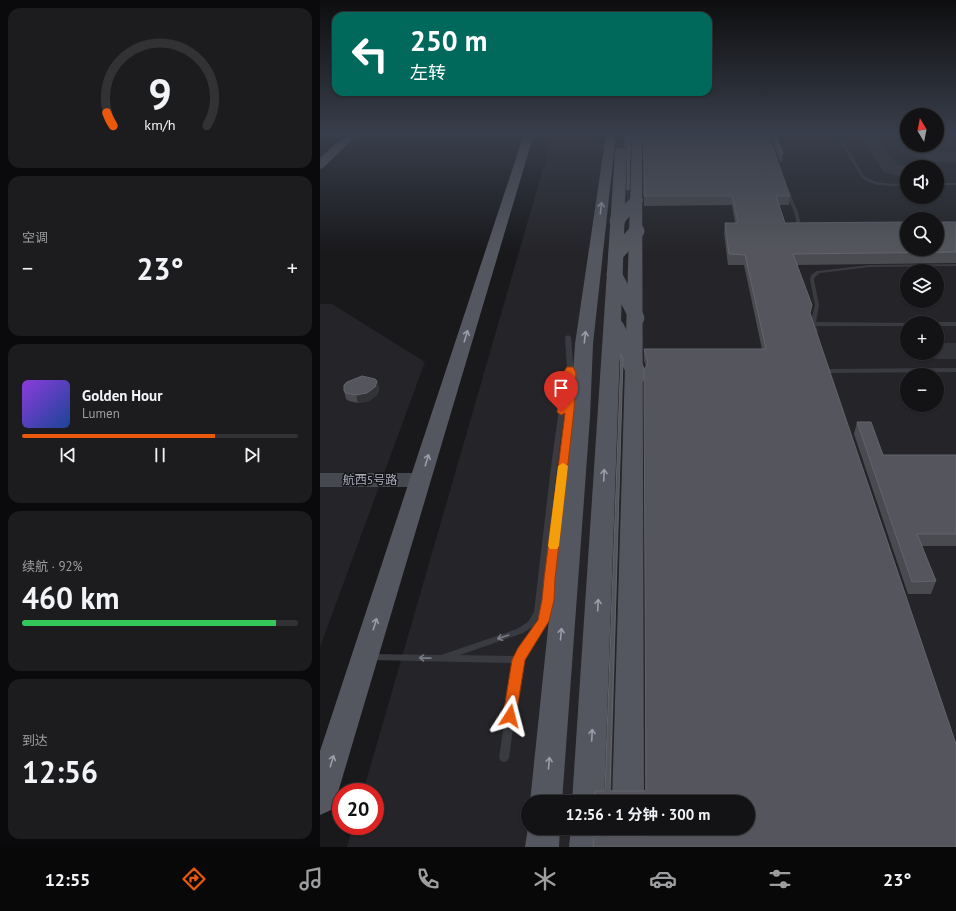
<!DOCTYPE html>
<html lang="zh">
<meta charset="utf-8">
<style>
body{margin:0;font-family:"PT Sans","Noto Sans SC",sans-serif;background:#1c1c1e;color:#f1f3f6;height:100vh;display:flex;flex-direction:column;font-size:15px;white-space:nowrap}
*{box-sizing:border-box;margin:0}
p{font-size:13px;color:#9d9ea0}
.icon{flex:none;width:22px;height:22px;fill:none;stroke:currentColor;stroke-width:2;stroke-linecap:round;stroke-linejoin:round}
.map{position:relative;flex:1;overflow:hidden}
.sheet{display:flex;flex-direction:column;gap:8px;padding:8px;background:#0a0a0c;width:320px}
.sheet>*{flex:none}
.hud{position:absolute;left:12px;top:12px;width:380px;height:84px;border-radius:12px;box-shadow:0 1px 3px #0004,0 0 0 1px #323234;background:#00695c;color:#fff;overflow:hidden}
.needle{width:26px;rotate:350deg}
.buttons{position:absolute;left:580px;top:108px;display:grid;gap:8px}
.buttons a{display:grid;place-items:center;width:44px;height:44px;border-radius:50%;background:#131315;box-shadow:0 1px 3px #0004,0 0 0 1px #323234;font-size:20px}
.speed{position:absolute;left:12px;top:783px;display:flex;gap:8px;font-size:20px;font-weight:700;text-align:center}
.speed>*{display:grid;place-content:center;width:52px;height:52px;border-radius:50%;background:#131315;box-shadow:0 1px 3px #0004,0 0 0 1px #323234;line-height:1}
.speed .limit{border:6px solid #d22;background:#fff;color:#111}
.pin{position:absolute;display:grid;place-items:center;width:34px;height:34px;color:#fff;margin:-41px -17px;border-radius:50% 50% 50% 0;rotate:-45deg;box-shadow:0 0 4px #0007}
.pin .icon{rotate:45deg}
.me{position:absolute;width:44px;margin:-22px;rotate:9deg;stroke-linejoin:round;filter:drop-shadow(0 0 3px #0008)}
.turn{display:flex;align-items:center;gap:14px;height:84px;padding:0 12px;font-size:18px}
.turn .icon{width:52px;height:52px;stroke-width:2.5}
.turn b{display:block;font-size:28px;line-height:34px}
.big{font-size:30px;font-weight:700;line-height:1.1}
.sheet .card{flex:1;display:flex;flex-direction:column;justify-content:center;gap:6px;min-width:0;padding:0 14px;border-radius:12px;background:#1c1c1e}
.sheet .dial{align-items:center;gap:0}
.dial svg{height:104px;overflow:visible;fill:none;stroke:#323234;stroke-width:7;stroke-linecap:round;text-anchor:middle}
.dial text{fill:#f1f3f6;stroke:none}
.song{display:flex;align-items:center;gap:12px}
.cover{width:48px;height:48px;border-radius:6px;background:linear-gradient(135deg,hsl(270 70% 55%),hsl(220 70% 35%))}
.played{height:4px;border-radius:2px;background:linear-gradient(90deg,#ea580c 70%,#323234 70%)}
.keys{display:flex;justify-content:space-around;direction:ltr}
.heat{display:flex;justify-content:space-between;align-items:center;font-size:22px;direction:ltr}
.charge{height:6px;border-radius:3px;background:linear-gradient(90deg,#34c759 92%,#323234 0)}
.trip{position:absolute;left:201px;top:795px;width:234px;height:40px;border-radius:20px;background:#131315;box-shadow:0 1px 3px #0004,0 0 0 1px #323234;font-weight:700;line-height:40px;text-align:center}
.menu{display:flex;height:64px;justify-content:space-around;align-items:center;background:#080808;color:#9d9ea0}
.menu .icon{width:28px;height:28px}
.menu .selected{color:#ea580c}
.menu b{font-size:18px;color:#f1f3f6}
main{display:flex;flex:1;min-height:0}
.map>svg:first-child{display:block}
.built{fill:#252529;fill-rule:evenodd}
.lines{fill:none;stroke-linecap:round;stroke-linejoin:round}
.taxiway{fill:#323439;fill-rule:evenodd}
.lane{fill:#3a3b41;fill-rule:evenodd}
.secondary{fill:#474951;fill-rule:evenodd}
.primary{fill:#555760;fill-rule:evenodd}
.primary-bridge-far2{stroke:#555760;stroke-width:12}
.primary-bridge-far1{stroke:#555760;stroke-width:15}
.primary-bridge{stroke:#555760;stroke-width:19}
.wall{fill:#4a4b51}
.shaded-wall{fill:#323337}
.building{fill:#55565d;stroke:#62646c}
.oneway{stroke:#999daa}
.oneway2{stroke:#787b85}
.route{fill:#ea580c;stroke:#983908}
.slow{fill:#f59e0b}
.labels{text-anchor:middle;stroke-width:3;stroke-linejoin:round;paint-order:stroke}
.street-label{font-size:12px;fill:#aaafbc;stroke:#141417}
</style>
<main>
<section class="sheet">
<div class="card dial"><svg viewBox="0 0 100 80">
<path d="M14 69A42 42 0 1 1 86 69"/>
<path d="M14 69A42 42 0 0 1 9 59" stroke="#ea580c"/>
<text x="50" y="56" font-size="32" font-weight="700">9</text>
<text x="50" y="72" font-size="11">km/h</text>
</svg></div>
<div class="card"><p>空调</p>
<div class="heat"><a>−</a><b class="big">23°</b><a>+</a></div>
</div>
<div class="card">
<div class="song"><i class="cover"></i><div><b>Golden Hour</b><p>Lumen</p></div></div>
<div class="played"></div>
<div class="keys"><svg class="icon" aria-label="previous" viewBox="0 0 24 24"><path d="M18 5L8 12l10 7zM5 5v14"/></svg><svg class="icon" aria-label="pause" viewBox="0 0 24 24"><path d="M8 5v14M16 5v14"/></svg><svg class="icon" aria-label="next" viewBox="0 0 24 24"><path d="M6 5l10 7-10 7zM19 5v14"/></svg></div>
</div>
<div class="card"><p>续航 · 92%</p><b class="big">460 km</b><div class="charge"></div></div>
<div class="card"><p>到达</p><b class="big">12:56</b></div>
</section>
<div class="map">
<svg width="636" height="847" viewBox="0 0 636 847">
<rect width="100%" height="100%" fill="#19191c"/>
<g class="built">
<path d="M233 134H587V145H617V134H636V847H27L33 826H55V792H43ZM587 167H617V197H587ZM587 219H617V249H587ZM587 271H617V301H587ZM587 323H617V353H587ZM587 375H617V405H587ZM208 802H428V828H208Z"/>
<polygon points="0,304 12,304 105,362 0,647"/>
</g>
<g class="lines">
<g class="taxiway">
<polygon points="538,134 554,134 577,164 589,167 587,167 587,178 564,172"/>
<path d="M587 144 605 145 620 151 636 152V162C621 163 591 161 587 144Z"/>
<polygon points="617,343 636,343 636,359 617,359 607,357 605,353 617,353"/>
</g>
<g class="lane">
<path d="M516 134H519L544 176C557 185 572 184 587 183V185L570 186 559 185 552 183 542 178Z"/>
<rect x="617" y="183" width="19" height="2"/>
<polygon points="466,190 469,191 478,212 482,230 481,231 478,230 474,212 465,191"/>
<polygon points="636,264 636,266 550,267 500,273 495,277 494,280 499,305 496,322 589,323 587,323 587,326 496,326 498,331 495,333 492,331 490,324 495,305 490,280 491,275 497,271 550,265"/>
<polygon points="617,322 636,322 636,326 617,326 617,323 615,323"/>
<path d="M248 335 251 337 254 373 253 409 233 579 232 601 228 617 220 634 202 660 189 758 187 761 184 762 181 761 179 758 193 663 51 660 48 659 47 657 48 655 51 654 121 655 197 629 208 622 214 612 231 467 244 373 247 369 245 337ZM248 388 247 409 226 570 237 467ZM225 581 224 601 222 613ZM222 613 214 630 196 656 140 655 203 633 214 626Z"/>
<polygon points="636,368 636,372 508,373 505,371 508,369"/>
</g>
<polygon class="secondary" points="0,473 100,473 107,475 110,480 107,485 100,487 0,487"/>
<g class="primary">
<polygon points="27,134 38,134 4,167 0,169 0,158"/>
<polygon points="204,134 214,134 16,799 11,810 0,815 0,751"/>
<polygon points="286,134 296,134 273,344 270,417 242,802 210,802 250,417 255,344"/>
<polygon points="312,134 322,134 324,802 292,802"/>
<polygon points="301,148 305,149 307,151 284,802 252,802 295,151 297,149"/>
<polygon points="208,827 240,828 239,847 205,847"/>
<polygon points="251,828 283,828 283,847 249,847"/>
<polygon points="292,828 324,828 325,847 291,847"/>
</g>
<polyline class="primary-bridge-far2" points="297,221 317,200"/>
<g class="primary-bridge-far1">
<polyline points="297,221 298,220"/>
<polyline points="296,254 317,231"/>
<polyline points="294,274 317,318"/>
<polyline points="292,322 295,329"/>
</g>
<polyline class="primary-bridge" points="295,328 317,374"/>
</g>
<g class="wall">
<polygon points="304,134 311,134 309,198 307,200 308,151 304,147"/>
<polygon points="323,134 470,196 469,205 459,205 465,223 636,222 636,263 477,265 636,847 291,836 325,836 325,828 428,828 283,791 285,790 303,359 291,790 292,791 324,791 325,790 326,367 324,360 324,349 442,349 424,265 408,265 404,233 405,223 415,223 412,205 324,206"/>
<polygon points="450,134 455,134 463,153 462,162 460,162"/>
<polygon points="57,381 59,389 57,395 49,401 38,403 29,401 26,399 24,391"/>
<polygon points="537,422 563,455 636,455 636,546 602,546 616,581 611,594 588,594 534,434"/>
</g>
<g class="shaded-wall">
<polygon points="310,134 309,198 307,200 307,190"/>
<polygon points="303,359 303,371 290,802 290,790"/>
<polygon points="57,381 59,389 57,395 49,401 38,403 36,395"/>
<polygon points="290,828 291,828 290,847 289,836"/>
</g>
<g class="building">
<polygon points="304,134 310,134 309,189 307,190 308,142 304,139"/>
<polygon points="324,134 448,134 470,196 456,196 465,223 587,222 587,249 617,249 617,222 636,222 636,252 473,254 492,305 490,313 636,744 636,847 273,847 274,836 282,836 284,835 284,828 290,828 289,836 326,836 326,828 428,828 428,802 275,802 275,791 283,791 285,790 301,354 303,359 290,790 292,791 324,791 326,790 324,370 328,363 324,349 446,349 425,255 409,254 405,223 418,223 412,196 324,196"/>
<polygon points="454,134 455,134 463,153 461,153"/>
<polygon points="42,376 55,379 57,381 55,387 47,393 36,395 26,393 24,391 24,385 27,382"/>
<polygon points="537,422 551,422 563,455 636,455 636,534 597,534 616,581 592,582"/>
</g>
<defs><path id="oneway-shaft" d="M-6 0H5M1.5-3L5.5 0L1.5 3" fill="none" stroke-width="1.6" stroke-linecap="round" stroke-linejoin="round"/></defs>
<g class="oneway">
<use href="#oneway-shaft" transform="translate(281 208) rotate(-83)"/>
<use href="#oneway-shaft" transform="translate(146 336) rotate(-73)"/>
<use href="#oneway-shaft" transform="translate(265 337) rotate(-83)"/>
<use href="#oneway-shaft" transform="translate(107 460) rotate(-73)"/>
<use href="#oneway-shaft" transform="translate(284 475) rotate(-87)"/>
<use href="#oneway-shaft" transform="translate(278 605) rotate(-87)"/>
<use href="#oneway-shaft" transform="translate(55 624) rotate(-73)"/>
<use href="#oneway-shaft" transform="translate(241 634) rotate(-85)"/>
<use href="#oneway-shaft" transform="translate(272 735) rotate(-87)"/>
<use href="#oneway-shaft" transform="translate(12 761) rotate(-73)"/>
<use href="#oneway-shaft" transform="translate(229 763) rotate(-85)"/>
</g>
<g class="oneway2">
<use href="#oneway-shaft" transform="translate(183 637) rotate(161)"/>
<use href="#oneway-shaft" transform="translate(105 658) rotate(-179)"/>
</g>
<linearGradient id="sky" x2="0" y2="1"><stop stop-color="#0e0e0f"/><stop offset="0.53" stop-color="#383e4b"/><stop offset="1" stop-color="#383e4b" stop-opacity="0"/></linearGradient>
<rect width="636" height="252" fill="url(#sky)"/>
<polygon class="route" points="247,367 253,367 256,373 254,410 235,579 234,600 229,621 205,660 196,716 195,720 190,722 185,720 183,716 192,660 198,648 218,620 222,600 224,579 245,413 241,415 237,412 243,373"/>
<polygon class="slow" points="243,463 248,466 239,546 237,549 230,549 228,546 238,466"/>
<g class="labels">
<g class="street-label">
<text x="50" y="484">航西5号路</text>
</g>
</g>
</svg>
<div class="buttons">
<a><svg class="needle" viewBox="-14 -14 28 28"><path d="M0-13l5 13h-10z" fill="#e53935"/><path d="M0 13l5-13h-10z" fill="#9d9ea0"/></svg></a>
<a><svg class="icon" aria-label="sound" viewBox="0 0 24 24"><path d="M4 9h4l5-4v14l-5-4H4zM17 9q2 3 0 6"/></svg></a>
<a><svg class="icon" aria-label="search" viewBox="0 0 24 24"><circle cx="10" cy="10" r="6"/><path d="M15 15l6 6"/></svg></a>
<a><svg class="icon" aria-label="layers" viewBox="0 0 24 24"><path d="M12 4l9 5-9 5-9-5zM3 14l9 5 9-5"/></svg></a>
<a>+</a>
<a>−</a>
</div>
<div class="speed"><div class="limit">20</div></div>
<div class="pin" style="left:241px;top:412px;background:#d93025"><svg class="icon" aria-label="arrive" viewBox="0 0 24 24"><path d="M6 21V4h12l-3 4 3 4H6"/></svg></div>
<svg class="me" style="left:190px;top:716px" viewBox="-20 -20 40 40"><path d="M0-17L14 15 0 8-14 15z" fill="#ea580c" stroke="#fff" stroke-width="4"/></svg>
<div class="trip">12:56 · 1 分钟 · 300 m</div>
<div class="hud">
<div class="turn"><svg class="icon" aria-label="left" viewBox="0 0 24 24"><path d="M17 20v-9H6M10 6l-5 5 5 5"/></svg><div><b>250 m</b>左转</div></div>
</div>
</div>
</main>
<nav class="menu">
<b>12:55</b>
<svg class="icon selected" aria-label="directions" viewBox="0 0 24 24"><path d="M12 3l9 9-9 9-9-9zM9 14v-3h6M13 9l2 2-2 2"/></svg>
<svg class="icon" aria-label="music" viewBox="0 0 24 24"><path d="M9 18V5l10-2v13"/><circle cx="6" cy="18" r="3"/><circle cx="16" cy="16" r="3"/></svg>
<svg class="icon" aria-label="phone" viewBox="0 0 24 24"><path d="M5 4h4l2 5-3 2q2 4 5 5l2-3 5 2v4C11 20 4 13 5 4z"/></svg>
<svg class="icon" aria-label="climate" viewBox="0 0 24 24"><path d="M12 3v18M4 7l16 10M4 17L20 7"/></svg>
<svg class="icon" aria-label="car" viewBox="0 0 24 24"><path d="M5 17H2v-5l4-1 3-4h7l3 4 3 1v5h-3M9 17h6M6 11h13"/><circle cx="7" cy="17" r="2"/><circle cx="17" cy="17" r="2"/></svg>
<svg class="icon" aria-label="filters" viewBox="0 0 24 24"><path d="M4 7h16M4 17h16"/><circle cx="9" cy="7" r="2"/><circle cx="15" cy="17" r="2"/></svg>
<b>23°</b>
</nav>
